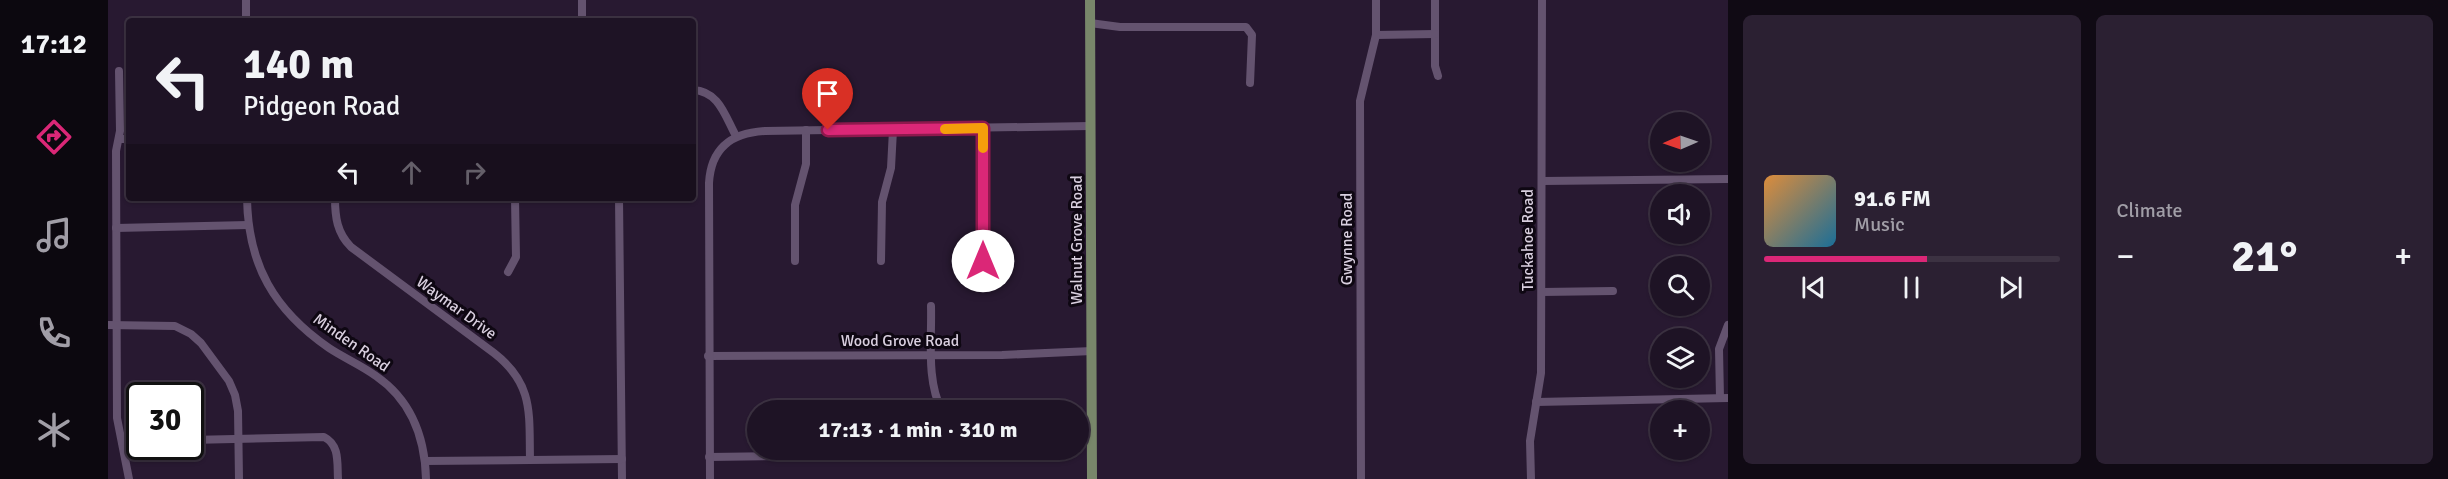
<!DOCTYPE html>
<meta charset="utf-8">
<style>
body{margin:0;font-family:Signika,sans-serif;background:#2b2032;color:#f1f3f6;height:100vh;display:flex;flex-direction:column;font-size:22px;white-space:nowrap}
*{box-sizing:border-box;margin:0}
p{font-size:20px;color:#a19ea7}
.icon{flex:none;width:33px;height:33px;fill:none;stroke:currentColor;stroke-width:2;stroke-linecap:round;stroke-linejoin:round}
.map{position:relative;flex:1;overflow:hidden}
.sheet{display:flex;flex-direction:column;gap:15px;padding:15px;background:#100a14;width:720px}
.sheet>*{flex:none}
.top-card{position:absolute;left:18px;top:18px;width:570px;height:183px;border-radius:6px;box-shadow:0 2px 4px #0004,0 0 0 2px #3c3242;background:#1e1325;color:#f1f3f6;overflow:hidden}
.needle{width:39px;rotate:268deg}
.buttons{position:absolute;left:1542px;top:112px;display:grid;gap:12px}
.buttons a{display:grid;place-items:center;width:60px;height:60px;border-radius:50%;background:#1e1325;box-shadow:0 2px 4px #0004,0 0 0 2px #3c3242;font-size:30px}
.speed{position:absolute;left:18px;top:382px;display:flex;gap:12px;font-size:30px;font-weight:700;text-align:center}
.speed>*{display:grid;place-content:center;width:78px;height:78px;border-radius:50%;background:#1e1325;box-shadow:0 2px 4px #0004,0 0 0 2px #3c3242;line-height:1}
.speed .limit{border:3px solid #111;border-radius:9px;background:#fff;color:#111}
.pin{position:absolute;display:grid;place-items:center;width:51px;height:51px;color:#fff;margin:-62px -26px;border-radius:50% 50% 50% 0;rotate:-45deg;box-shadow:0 0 6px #0007}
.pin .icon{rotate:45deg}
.me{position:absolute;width:66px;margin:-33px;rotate:0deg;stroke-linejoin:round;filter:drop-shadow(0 0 4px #0008)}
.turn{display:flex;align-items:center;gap:21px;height:126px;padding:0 18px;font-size:27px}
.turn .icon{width:78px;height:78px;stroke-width:2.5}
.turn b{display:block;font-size:42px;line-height:51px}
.lanes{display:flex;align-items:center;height:57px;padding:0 18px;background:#0003;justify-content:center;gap:30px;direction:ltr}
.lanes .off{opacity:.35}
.big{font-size:45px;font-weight:800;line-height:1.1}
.sheet .widget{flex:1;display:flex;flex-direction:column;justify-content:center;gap:9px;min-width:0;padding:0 21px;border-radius:9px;background:#2b2032}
.song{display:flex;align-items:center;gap:18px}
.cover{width:72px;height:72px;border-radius:9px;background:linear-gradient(135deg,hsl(30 70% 55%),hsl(200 70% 35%))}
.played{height:6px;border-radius:3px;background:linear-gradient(90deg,#db2777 55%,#3c3242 55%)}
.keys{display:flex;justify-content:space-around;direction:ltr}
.heat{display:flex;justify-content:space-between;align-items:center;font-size:33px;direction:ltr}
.sheet .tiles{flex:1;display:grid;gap:15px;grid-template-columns:repeat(2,1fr)}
.trip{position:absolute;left:639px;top:400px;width:342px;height:60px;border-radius:30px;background:#1e1325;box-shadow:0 2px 4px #0004,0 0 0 2px #3c3242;font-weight:800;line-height:60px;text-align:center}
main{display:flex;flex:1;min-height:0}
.menu{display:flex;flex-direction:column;width:108px;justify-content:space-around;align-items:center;background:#0c080f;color:#a19ea7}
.menu .icon{width:42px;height:42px}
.menu .on{color:#db2777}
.menu b{font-size:27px;color:#f1f3f6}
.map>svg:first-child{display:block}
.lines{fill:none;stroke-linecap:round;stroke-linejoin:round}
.minor{stroke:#64536f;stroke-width:8}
.major{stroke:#78866a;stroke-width:10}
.route-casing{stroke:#8e194d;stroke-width:15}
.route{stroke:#db2777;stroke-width:10}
.slow{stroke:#f59e0b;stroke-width:10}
.labels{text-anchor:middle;stroke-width:6;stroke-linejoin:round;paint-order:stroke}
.street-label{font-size:16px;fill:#d9cfdf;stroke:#0e0712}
</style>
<main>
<nav class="menu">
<b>17:12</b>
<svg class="icon on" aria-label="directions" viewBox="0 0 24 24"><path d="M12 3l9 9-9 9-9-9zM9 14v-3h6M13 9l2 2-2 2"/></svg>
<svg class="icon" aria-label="music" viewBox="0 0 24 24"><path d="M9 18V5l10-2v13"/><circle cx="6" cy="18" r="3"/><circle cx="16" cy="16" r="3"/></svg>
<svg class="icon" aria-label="phone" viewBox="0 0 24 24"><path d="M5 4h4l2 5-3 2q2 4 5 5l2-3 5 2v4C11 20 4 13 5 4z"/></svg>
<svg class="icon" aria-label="climate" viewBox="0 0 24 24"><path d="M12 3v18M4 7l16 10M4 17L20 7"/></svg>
</nav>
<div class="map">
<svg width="1620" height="479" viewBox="0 0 1620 479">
<rect width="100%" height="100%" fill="#281931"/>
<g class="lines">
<g class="minor">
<polyline points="138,0 138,21"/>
<polyline points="1327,0 1327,66 1330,76"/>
<polyline points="474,21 474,0"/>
<polyline points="982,23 1012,27 1138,27 1144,35 1142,83"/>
<polyline points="1268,35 1327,34"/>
<polyline points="11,71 12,131 8,151 9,418 21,479"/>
<path d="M585 90C611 91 617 116 628 136"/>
<polyline points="11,139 21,139"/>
<polyline points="1435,181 1620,179"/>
<path d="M139 198C140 265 166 310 221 348 236 358 253 365 268 376 303 400 317 438 318 479"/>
<path d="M227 198C227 217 229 233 243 247L386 353C426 384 421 414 422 459"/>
<polyline points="511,198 514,479"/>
<polyline points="8,228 140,225"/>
<polyline points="687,261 687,205 698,164 698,130"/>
<polyline points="773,261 774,202 783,168 785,130"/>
<polyline points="875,261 875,128"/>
<polyline points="400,272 408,257 407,198"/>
<polyline points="1434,292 1505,291"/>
<path d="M823 306C824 340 818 380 834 411"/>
<polyline points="0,325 67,326 83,334 93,343 121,381 127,395 130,411 131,479"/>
<polyline points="600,356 894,355 984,351"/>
<polyline points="1612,398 1611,349 1620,325"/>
<polyline points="1428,402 1620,398"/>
<path d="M82 440 216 437C232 445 229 463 230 479"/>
<polyline points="14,442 32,440"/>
<polyline points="828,454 848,457 857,450"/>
<polyline points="601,457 828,454 831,450"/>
<polyline points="317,461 514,459"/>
<path d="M602 479 601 183C603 148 623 133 657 131L982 126"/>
<polyline points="1253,479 1252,101 1268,35 1268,0"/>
<polyline points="1423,479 1422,441 1433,373 1434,0"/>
</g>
<polyline class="major" points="982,0 984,479"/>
</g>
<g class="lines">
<g class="route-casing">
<polyline id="route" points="720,130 875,128 875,261"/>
</g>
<use href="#route" class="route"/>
<polyline class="slow" points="837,129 875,128 875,148"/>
</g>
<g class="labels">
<g class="street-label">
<text transform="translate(1238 239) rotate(-90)" y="6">Gwynne Road</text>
<text transform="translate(968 240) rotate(-90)" y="6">Walnut Grove Road</text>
<text transform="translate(1419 240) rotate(-90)" y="6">Tuckahoe Road</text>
<text transform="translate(349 307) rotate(36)" y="6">Waymar Drive</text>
<text x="792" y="346">Wood Grove Road</text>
<text transform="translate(244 342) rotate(35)" y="6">Minden Road</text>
</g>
</g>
</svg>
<div class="buttons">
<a><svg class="needle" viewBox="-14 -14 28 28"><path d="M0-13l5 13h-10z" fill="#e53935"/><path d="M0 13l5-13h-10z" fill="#a19ea7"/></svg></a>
<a><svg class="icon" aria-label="sound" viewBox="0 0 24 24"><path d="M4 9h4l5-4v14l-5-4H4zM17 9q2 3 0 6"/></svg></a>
<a><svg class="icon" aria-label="search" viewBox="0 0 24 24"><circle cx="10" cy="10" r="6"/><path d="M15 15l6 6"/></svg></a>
<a><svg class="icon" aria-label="layers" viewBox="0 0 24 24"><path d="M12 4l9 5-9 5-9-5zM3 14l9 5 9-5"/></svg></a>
<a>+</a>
</div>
<div class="speed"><div class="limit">30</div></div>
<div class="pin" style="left:720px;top:130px;background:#d93025"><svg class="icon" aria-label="arrive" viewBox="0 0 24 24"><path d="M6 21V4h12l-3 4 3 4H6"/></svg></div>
<svg class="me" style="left:875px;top:261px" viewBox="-20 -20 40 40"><circle r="19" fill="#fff"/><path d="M0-13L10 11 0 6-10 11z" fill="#db2777"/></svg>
<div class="trip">17:13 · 1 min · 310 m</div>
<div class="top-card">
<div class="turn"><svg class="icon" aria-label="left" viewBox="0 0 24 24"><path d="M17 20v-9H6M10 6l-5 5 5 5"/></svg><div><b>140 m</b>Pidgeon Road</div></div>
<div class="lanes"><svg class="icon" aria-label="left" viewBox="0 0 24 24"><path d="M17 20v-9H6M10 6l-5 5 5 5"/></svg><svg class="icon off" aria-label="ahead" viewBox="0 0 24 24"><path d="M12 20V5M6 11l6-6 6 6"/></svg><svg class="icon off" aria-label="right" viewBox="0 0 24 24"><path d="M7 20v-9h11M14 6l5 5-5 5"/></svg></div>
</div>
</div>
<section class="sheet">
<div class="tiles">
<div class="widget">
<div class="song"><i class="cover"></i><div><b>91.6 FM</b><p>Music</p></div></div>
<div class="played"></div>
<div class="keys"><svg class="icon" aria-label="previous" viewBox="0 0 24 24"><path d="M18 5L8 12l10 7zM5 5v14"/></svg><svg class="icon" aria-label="pause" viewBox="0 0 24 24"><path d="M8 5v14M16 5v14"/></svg><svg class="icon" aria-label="next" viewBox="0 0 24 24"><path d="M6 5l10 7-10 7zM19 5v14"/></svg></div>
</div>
<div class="widget"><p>Climate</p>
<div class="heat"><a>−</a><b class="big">21°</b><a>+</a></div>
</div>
</div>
</section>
</main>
